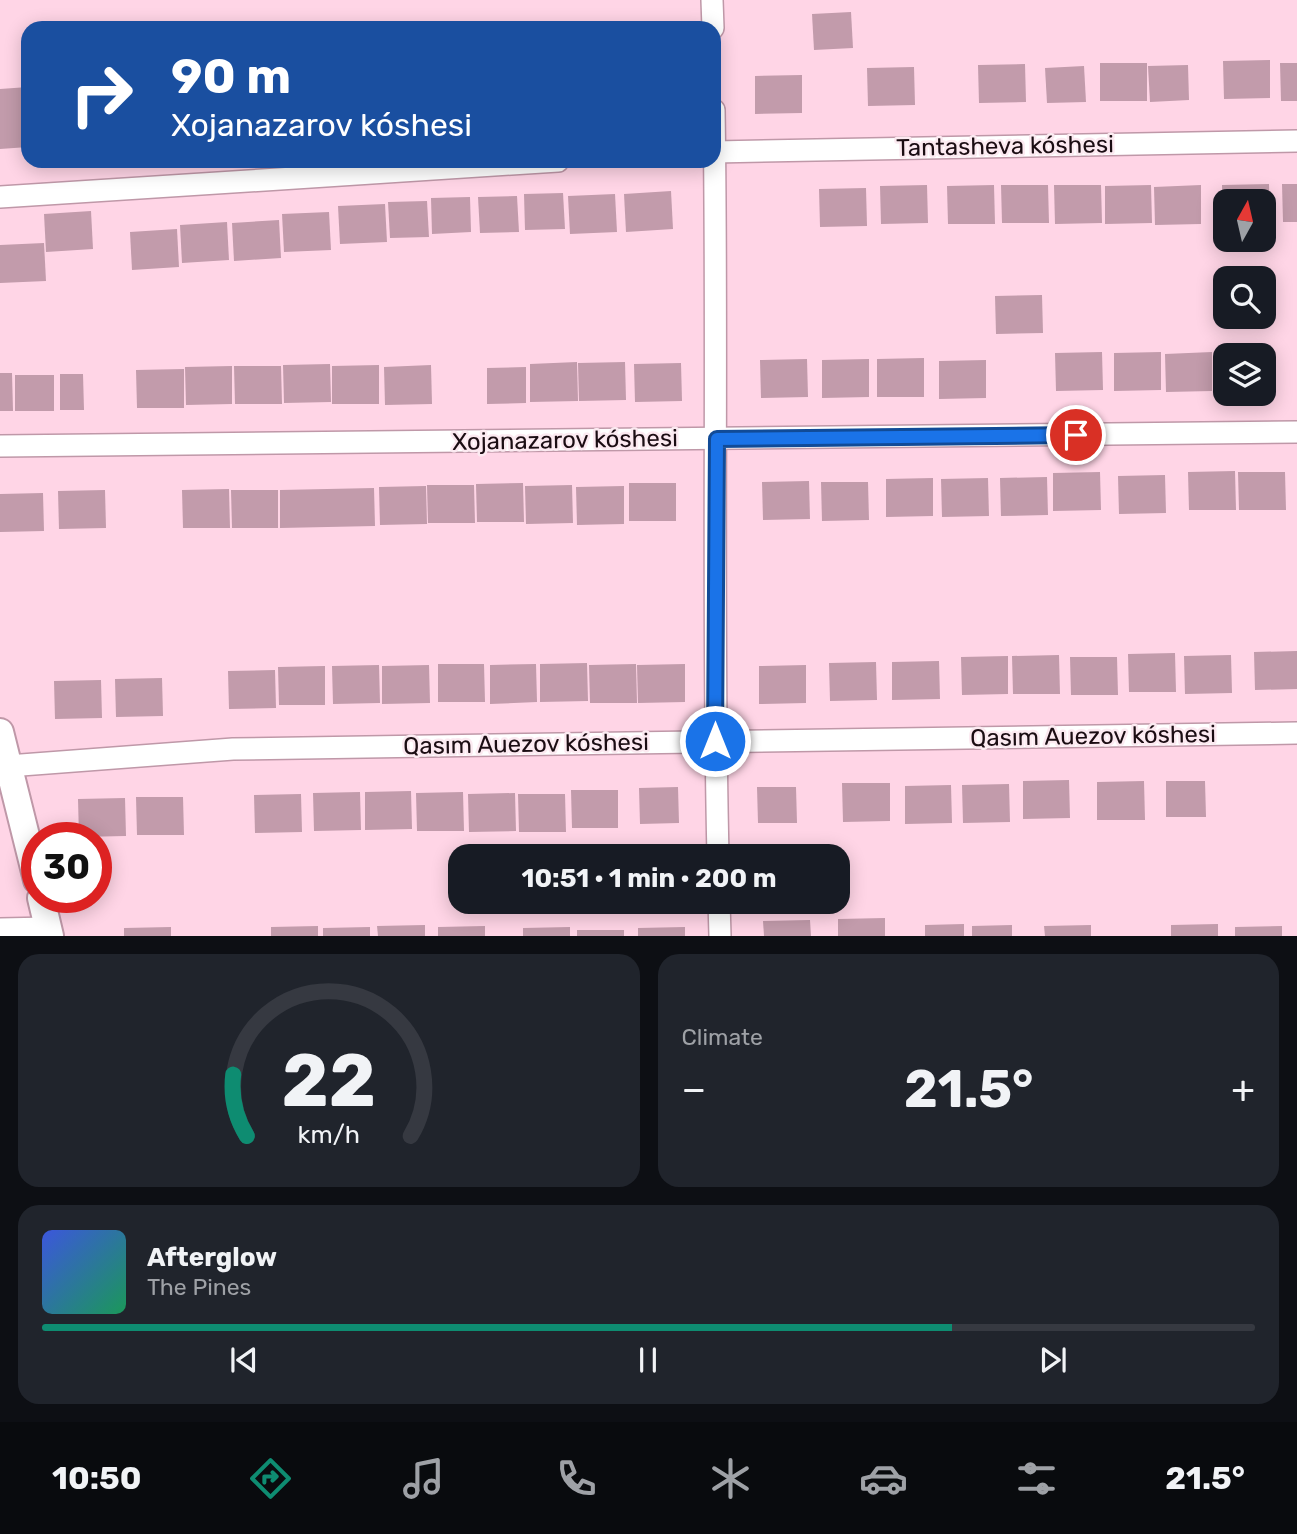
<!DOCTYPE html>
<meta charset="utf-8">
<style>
body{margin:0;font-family:Rubik,sans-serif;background:#20242c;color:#f1f3f6;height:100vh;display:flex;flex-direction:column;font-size:26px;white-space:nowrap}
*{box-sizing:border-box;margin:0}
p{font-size:23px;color:#9ea1a6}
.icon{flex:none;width:38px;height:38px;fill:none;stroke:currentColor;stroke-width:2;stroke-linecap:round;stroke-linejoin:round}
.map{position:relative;height:936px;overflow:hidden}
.side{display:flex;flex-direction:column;gap:18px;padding:18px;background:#0d0f14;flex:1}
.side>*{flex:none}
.guide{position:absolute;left:21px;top:21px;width:700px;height:147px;border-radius:21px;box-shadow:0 4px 18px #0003;background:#1a4fa0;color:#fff;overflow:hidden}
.needle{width:46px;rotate:8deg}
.tools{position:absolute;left:1213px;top:189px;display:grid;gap:14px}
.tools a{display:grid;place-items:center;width:63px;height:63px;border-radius:14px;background:#171b24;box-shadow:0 4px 18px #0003;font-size:35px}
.speed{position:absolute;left:21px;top:822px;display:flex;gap:14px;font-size:35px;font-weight:700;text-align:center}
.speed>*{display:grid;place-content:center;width:91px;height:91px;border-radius:50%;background:#171b24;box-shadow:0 4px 18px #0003;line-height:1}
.speed .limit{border:10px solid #d22;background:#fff;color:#111}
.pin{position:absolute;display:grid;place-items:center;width:60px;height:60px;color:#fff;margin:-30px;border:4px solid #fff;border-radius:50%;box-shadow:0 2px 7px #0007}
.me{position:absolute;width:77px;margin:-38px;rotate:0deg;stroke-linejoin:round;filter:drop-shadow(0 0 5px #0008)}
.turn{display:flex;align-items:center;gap:24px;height:147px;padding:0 35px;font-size:32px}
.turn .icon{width:91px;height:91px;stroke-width:2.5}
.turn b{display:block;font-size:49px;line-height:60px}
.big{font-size:52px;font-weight:700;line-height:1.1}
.side .card{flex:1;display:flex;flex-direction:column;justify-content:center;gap:10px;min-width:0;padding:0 24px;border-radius:21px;background:#20242c}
.side .dial{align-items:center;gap:0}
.dial svg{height:182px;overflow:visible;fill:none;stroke:#363941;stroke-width:7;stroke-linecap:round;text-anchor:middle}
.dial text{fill:#f1f3f6;stroke:none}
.song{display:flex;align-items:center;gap:21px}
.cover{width:84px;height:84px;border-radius:10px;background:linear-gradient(135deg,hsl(230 70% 55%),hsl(150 70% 35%))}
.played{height:7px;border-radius:4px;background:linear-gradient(90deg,#0e8c71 75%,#363941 75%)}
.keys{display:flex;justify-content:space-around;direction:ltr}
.heat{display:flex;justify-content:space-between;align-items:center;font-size:38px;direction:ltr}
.side .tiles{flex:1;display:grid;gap:18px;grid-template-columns:1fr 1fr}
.card:last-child{grid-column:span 2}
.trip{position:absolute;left:448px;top:844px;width:402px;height:70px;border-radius:21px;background:#171b24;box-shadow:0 4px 18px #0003;font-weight:700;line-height:70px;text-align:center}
.menu{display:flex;height:112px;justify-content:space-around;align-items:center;background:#090b0e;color:#9ea1a6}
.menu .icon{width:49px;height:49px}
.menu .selected{color:#0e8c71}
.menu b{font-size:32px;color:#f1f3f6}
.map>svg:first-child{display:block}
.building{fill:#c29bab}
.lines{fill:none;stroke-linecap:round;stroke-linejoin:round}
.minor-casing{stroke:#bf98a8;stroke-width:24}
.tertiary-casing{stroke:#bf98a8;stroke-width:30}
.minor{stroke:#fff;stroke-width:21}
.tertiary{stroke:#fff;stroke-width:26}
.route-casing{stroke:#114b97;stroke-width:18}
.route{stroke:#1a73e8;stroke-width:12}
.labels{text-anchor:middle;stroke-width:5;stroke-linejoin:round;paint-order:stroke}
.street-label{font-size:24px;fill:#1b0d13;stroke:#fceaf1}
</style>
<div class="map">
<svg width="1297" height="936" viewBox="0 0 1297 936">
<rect width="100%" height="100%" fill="#ffd5e6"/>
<g class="building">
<polygon points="851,12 853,48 814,50 812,14"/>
<polygon points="1270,60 1270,98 1224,99 1223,61"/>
<rect x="1100" y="63" width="47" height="38"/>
<polygon points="1280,63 1297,63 1297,101 1281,101"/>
<polygon points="1025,64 1026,102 979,103 978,65"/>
<polygon points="1188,65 1189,100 1150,102 1148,66"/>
<polygon points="1084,66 1086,102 1047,103 1045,68"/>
<polygon points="914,67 915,105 868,106 867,68"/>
<polygon points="802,75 802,113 755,114 755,76"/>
<polygon points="28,87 28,147 0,149 0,89"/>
<polygon points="1269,184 1270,222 1264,222 1264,201 1225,201 1225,223 1223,223 1222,185"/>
<polygon points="1282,184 1297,184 1297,222 1283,222"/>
<polygon points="927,185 928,223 881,224 880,186"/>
<polygon points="994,185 995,224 948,224 947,186"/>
<polygon points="1001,185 1048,185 1049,223 1002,223"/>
<polygon points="1054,185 1101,185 1102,223 1055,224"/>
<polygon points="1151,185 1152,223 1105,224 1105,186"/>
<polygon points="1201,185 1201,224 1155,225 1154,187"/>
<polygon points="866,188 867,226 820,227 819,189"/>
<polygon points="671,191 673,229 626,232 624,194"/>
<polygon points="563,193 565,229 525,230 524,194"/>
<polygon points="615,194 617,232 570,234 568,196"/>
<polygon points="517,196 519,232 480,233 478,197"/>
<polygon points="470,197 471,232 432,234 431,198"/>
<polygon points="427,201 429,237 390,238 388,202"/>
<polygon points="385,204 387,242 340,244 338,206"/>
<polygon points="91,211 93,249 46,252 44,214"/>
<polygon points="329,212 331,250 284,252 282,214"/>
<polygon points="279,220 281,258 234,261 232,223"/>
<polygon points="227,222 229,260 182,263 180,225"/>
<polygon points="177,229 179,267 132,270 130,232"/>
<polygon points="44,243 46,281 0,283 0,245"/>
<polygon points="1042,295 1043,333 996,334 995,296"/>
<polygon points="1102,352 1103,390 1056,391 1055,353"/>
<polygon points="1161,352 1161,390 1114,391 1114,353"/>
<polygon points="1212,352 1212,391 1166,392 1165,354"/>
<polygon points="924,358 924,397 877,397 877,359"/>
<polygon points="807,359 808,397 761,398 760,360"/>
<polygon points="869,359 869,397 822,398 822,360"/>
<polygon points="986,360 986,398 939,399 939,361"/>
<polygon points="577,362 578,401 530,402 530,364"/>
<polygon points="625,362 626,400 579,401 578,363"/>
<polygon points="681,363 682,401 635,402 634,364"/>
<polygon points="330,364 331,402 284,403 283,365"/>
<polygon points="379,365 379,404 332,404 332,366"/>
<polygon points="431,365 432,404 385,405 384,367"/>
<polygon points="232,366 232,404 186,405 185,367"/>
<polygon points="234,366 281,366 282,404 235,404"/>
<polygon points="526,367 526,403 487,404 487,368"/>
<polygon points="184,369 184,408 137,408 136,370"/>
<polygon points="0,373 12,373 13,411 0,411"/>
<polygon points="60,374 83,374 84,410 60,410"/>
<rect x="15" y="375" width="39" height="36"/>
<polygon points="1235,471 1236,510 1189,510 1188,472"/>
<polygon points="1100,472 1101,510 1053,511 1053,473"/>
<polygon points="1238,472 1285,472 1286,510 1239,510"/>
<polygon points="1165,475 1166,513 1119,514 1118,476"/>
<polygon points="1047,477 1048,515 1001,516 1000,478"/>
<polygon points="933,478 933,516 886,517 886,479"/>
<polygon points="988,478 989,516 942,517 941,479"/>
<polygon points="809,481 810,519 763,520 762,482"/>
<polygon points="821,482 868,482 869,520 822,521"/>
<polygon points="523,483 524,522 477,522 476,484"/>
<rect x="629" y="483" width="47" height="38"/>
<polygon points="427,485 474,485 475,523 428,523"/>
<polygon points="572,485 573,523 526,524 525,486"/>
<polygon points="426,486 427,524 380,525 379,487"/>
<polygon points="624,486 624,524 577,525 576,487"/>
<polygon points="374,488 375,526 280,528 280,490"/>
<polygon points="229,489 230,528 183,528 182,490"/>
<polygon points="105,490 106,528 59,529 58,491"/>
<polygon points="231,490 278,490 278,528 232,528"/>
<polygon points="43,493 44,531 0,532 0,494"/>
<polygon points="1297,651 1297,689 1255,690 1254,652"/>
<polygon points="1175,653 1176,692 1129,692 1128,654"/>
<polygon points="1059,655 1060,694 1013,694 1012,656"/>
<polygon points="1231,655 1232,693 1185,694 1184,656"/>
<polygon points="1008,656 1008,694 962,695 961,657"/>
<polygon points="1070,657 1117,657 1118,695 1071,695"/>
<polygon points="939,661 940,699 892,700 892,662"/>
<polygon points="876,662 877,700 830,701 829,663"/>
<polygon points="587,663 588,701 540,702 540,664"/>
<polygon points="438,664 484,664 485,702 438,702"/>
<polygon points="536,664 537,702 490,704 490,665"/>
<polygon points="636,664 637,703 590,703 589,665"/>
<polygon points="685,664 685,702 638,703 637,665"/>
<polygon points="379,665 380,703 333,704 332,666"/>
<polygon points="429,665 430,703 382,704 382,666"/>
<polygon points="806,665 806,703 759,704 759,666"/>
<polygon points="325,666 325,705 279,705 278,667"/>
<polygon points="275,670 276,708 229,709 228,671"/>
<polygon points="162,678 163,716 116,717 115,679"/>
<polygon points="101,680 102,718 55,719 54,681"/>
<polygon points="1069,780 1070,818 1023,819 1023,781"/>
<polygon points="1144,781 1145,820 1097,820 1097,782"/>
<polygon points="1166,781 1205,781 1206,817 1166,817"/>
<polygon points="842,783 890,783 890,821 843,822"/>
<polygon points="1009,784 1010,822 963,823 962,785"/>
<polygon points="951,785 952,823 905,824 905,786"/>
<polygon points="678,787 679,823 640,824 639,788"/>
<polygon points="757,787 796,787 797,823 758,823"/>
<polygon points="571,790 618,790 618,828 572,828"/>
<polygon points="411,791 412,829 365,830 365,792"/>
<polygon points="360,792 361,830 314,831 313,793"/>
<polygon points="463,792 464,831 417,831 416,793"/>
<polygon points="515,793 516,831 469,832 468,794"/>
<polygon points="301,794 302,832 255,833 254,795"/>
<polygon points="518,794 565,794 566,832 519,832"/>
<polygon points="136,797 183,797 184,835 137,835"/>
<polygon points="125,798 126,836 79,837 78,799"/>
<polygon points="885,918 885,936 838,936 838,919"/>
<polygon points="810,920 811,936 764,936 763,921"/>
<polygon points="964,924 964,936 925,936 925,925"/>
<polygon points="1218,924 1218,936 1171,936 1171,925"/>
<polygon points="425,925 425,936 378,936 377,926"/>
<polygon points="1012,925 1012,936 972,936 972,926"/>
<polygon points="1091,925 1091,936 1045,936 1044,926"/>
<polygon points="318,926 318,936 271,936 271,927"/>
<polygon points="485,926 485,936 438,936 438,927"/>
<polygon points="1282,926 1282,936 1235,936 1235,927"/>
<polygon points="171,927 171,936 124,936 124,928"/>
<polygon points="370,927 370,936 323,936 323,928"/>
<polygon points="570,927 570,936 523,936 523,928"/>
<polygon points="685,927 685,936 638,936 638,928"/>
<rect x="577" y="930" width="47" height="6"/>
</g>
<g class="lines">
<g class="minor-casing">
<g id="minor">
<polyline points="712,0 713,28"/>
<path d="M714 110C718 358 712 607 718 856"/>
<polyline points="714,152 1297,141"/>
<polyline points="0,197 558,161"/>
<polyline points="0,446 1297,432"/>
<polyline points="8,766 233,749 1297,733"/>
<polyline points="719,901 720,936"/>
<polyline points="0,929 49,928"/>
</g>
</g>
<g class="tertiary-casing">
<g id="tertiary">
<polyline points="0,732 37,880"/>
<polyline points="41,898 50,936"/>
</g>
</g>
<use href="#minor" class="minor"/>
<use href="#tertiary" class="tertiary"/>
</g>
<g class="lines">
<g class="route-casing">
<polyline id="route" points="715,741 717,439 1076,435"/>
</g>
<use href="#route" class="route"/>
</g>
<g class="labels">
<g class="street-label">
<text transform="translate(1005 146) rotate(-1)" y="8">Tantasheva kóshesi</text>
<text transform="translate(565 440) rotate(-1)" y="8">Xojanazarov kóshesi</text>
<text transform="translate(1093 736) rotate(-1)" y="8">Qasım Auezov kóshesi</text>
<text transform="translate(526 744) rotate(-1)" y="8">Qasım Auezov kóshesi</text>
</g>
</g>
</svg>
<div class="tools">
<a><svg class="needle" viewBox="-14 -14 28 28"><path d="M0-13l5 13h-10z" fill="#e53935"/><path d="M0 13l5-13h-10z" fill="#9ea1a6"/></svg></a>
<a><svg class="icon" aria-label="search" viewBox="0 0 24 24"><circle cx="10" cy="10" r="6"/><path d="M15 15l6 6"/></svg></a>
<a><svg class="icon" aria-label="layers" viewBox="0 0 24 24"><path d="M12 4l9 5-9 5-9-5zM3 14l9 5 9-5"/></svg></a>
</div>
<div class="speed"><div class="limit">30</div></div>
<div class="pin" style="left:1076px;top:435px;background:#d93025"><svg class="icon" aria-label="arrive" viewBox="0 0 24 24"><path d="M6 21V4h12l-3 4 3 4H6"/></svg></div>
<svg class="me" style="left:715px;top:741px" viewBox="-20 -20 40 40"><circle r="17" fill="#1a73e8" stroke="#fff" stroke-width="3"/><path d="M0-11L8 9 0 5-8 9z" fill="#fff"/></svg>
<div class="trip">10:51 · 1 min · 200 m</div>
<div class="guide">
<div class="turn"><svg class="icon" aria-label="right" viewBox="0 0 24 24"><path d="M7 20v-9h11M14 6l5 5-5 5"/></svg><div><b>90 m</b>Xojanazarov kóshesi</div></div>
</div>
</div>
<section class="side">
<div class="tiles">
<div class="card dial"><svg viewBox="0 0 100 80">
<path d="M14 69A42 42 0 1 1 86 69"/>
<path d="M14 69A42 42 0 0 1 8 42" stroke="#0e8c71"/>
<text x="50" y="56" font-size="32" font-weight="700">22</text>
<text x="50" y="72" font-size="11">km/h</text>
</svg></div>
<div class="card"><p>Climate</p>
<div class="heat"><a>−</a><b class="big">21.5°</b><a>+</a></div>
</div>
<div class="card">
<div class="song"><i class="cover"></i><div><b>Afterglow</b><p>The Pines</p></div></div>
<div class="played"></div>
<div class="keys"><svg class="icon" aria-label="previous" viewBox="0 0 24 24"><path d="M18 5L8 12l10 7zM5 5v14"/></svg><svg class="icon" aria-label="pause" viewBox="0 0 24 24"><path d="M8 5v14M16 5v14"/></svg><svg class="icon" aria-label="next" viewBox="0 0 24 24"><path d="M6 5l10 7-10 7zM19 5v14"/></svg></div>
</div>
</div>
</section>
<nav class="menu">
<b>10:50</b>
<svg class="icon selected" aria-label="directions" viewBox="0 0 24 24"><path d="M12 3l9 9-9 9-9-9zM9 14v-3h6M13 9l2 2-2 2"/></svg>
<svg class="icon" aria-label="music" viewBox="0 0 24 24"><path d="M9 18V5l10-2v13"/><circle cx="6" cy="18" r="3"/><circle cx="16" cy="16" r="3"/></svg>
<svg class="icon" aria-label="phone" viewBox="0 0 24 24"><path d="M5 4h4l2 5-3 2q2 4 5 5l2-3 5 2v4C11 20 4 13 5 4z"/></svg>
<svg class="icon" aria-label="climate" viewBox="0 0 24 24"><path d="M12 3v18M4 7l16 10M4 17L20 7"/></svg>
<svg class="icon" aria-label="car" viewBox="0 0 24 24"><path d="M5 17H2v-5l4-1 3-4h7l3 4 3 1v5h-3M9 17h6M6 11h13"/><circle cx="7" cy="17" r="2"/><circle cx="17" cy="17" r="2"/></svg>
<svg class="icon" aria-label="filters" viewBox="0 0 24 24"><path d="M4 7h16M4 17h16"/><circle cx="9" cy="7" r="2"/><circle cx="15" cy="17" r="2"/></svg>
<b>21.5°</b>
</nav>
